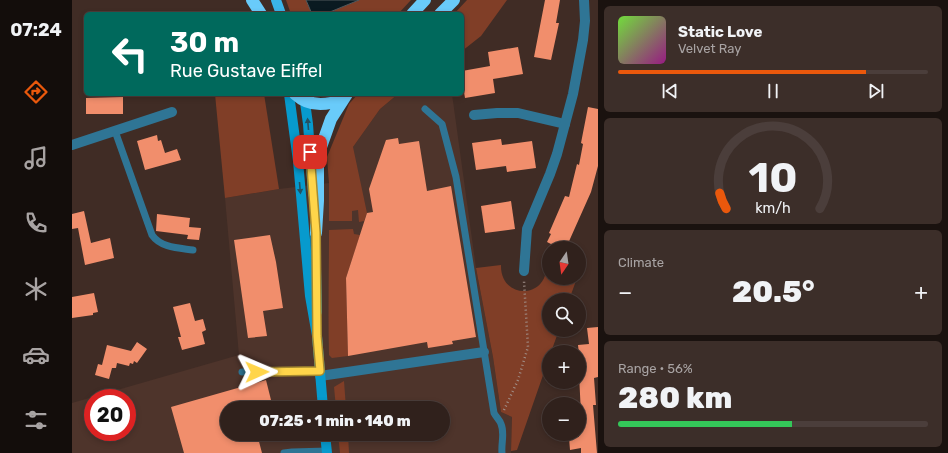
<!DOCTYPE html>
<meta charset="utf-8">
<style>
body{margin:0;font-family:Rubik,sans-serif;background:#3c2e29;color:#f1f3f6;height:100vh;display:flex;flex-direction:column;font-size:15px;white-space:nowrap}
*{box-sizing:border-box;margin:0}
p{font-size:13px;color:#a8a3a3}
.icon{flex:none;width:22px;height:22px;fill:none;stroke:currentColor;stroke-width:2;stroke-linecap:round;stroke-linejoin:round}
.map{position:relative;flex:1;overflow:hidden}
.drawer{display:flex;flex-direction:column;gap:6px;padding:6px;background:#1a120f;width:350px}
.drawer>*{flex:none}
.top-card{position:absolute;left:12px;top:12px;width:380px;height:84px;border-radius:6px;box-shadow:0 2px 6px #0003,0 0 0 1px #4b3e3b;background:#00695c;color:#fff;overflow:hidden}
.needle{width:26px;rotate:193deg}
.tools{position:absolute;left:470px;top:241px;display:grid;gap:8px}
.tools a{display:grid;place-items:center;width:44px;height:44px;border-radius:50%;background:#30211c;box-shadow:0 2px 6px #0003,0 0 0 1px #4b3e3b;font-size:20px}
.speed{position:absolute;left:12px;top:389px;display:flex;gap:8px;font-size:20px;font-weight:700;text-align:center}
.speed>*{display:grid;place-content:center;width:52px;height:52px;border-radius:50%;background:#30211c;box-shadow:0 2px 6px #0003,0 0 0 1px #4b3e3b;line-height:1}
.speed .limit{border:6px solid #d22;background:#fff;color:#111}
.pin{position:absolute;display:grid;place-items:center;width:34px;height:34px;color:#fff;margin:-17px;border-radius:8px;box-shadow:0 2px 6px #0006}
.me{position:absolute;width:44px;margin:-22px;rotate:89deg;stroke-linejoin:round;filter:drop-shadow(0 0 3px #0008)}
.turn{display:flex;align-items:center;gap:14px;height:84px;padding:0 20px;font-size:18px}
.turn .icon{width:52px;height:52px;stroke-width:2.5}
.turn b{display:block;font-size:28px;line-height:34px}
.big{font-size:30px;font-weight:800;line-height:1.1}
.drawer .card{flex:1;display:flex;flex-direction:column;justify-content:center;gap:6px;min-width:0;padding:0 14px;border-radius:6px;background:#3c2e29}
.drawer .dial{align-items:center;gap:0}
.dial svg{height:104px;overflow:visible;fill:none;stroke:#4b3e3b;stroke-width:7;stroke-linecap:round;text-anchor:middle}
.dial text{fill:#f1f3f6;stroke:none}
.song{display:flex;align-items:center;gap:12px}
.cover{width:48px;height:48px;border-radius:6px;background:linear-gradient(135deg,hsl(100 70% 55%),hsl(310 70% 35%))}
.played{height:4px;border-radius:2px;background:linear-gradient(90deg,#ea580c 80%,#4b3e3b 80%)}
.keys{display:flex;justify-content:space-around;direction:ltr}
.heat{display:flex;justify-content:space-between;align-items:center;font-size:22px;direction:ltr}
.charge{height:6px;border-radius:3px;background:linear-gradient(90deg,#34c759 56%,#4b3e3b 0)}
.trip{position:absolute;left:148px;top:401px;width:230px;height:40px;border-radius:20px;background:#30211c;box-shadow:0 2px 6px #0003,0 0 0 1px #4b3e3b;font-weight:800;line-height:40px;text-align:center}
main{display:flex;flex:1;min-height:0}
.tabs{display:flex;flex-direction:column;width:72px;justify-content:space-around;align-items:center;background:#130d0b;color:#a8a3a3}
.tabs .icon{width:28px;height:28px}
.tabs .selected{color:#ea580c}
.tabs b{font-size:18px;color:#f1f3f6}
.map>svg:first-child{display:block}
.built{fill:#4e342b;fill-rule:evenodd}
.green{fill:#803e27}
.water{fill:#0a1a21;stroke:#51585c}
.building{fill:#f18e6c}
.lines{fill:none;stroke-linecap:round;stroke-linejoin:round}
.path{stroke:#a1908a;stroke-width:2.5;stroke-dasharray:1 3;stroke-linecap:butt}
.lane{stroke:#2f7595;stroke-width:7}
.street{stroke:#2f7595;stroke-width:10}
.secondary{stroke:#079acd;stroke-width:10}
.primary{stroke:#3ab5e9;stroke-width:10}
.highway{stroke:#69cbfa;stroke-width:12}
.oneway{fill:#235262}
.route-casing{stroke:#a68a30;stroke-width:10}
.route{stroke:#ffd54a;stroke-width:7}
</style>
<main>
<nav class="tabs">
<b>07:24</b>
<svg class="icon selected" aria-label="directions" viewBox="0 0 24 24"><path d="M12 3l9 9-9 9-9-9zM9 14v-3h6M13 9l2 2-2 2"/></svg>
<svg class="icon" aria-label="music" viewBox="0 0 24 24"><path d="M9 18V5l10-2v13"/><circle cx="6" cy="18" r="3"/><circle cx="16" cy="16" r="3"/></svg>
<svg class="icon" aria-label="phone" viewBox="0 0 24 24"><path d="M5 4h4l2 5-3 2q2 4 5 5l2-3 5 2v4C11 20 4 13 5 4z"/></svg>
<svg class="icon" aria-label="climate" viewBox="0 0 24 24"><path d="M12 3v18M4 7l16 10M4 17L20 7"/></svg>
<svg class="icon" aria-label="car" viewBox="0 0 24 24"><path d="M5 17H2v-5l4-1 3-4h7l3 4 3 1v5h-3M9 17h6M6 11h13"/><circle cx="7" cy="17" r="2"/><circle cx="17" cy="17" r="2"/></svg>
<svg class="icon" aria-label="filters" viewBox="0 0 24 24"><path d="M4 7h16M4 17h16"/><circle cx="9" cy="7" r="2"/><circle cx="15" cy="17" r="2"/></svg>
</nav>
<div class="map">
<svg width="526" height="453" viewBox="0 0 526 453">
<rect width="100%" height="100%" fill="#402c25"/>
<path class="built" d="M326 94H380L404 268 421 357 429 412 440 417 439 453H0V403L167 355 153 198 207 189 257 183 281 147 308 109ZM21 398H55V432H21ZM155 408H371V434H155Z"/>
<g class="green">
<polygon points="214,0 234,0 240,14 219,14"/>
<polygon points="287,0 339,0 326,14 253,14"/>
<polygon points="395,0 435,0 409,36 390,51 390,14 382,14"/>
<polygon points="143,94 192,94 207,189 153,198"/>
<polygon points="286,94 326,94 308,109 281,147 295,213 292,221 287,222 286,210 280,211 280,221 257,221 257,183 255,157 277,104"/>
<path d="M281 229 282 234 288 235 274 278 276 356 260 358 257 355C256 313 257 272 257 230Z"/>
<path d="M473 253 477 255V278H505L497 300H477V330H487L479 352H477V358L445 450 439 451 440 417 429 412 421 357 404 268 429 265C428 303 485 300 473 253Z"/>
<polygon points="272,381 274,408 264,408 262,387"/>
<polygon points="266,434 276,434 277,453 268,453"/>
</g>
<polygon class="water" points="234,0 287,0 253,14 240,14"/>
<g class="building">
<polygon points="473,0 488,0 484,23 487,23 479,60 462,57"/>
<polygon points="446,47 451,74 421,79 423,93 393,98 390,80 390,71 418,66 416,52"/>
<polygon points="51,97 51,114 14,114 14,98"/>
<polygon points="516,107 526,109 526,166 519,192 494,248 487,248 475,242 479,234 477,233 493,196 497,197 505,164 507,165 511,144 509,143"/>
<polygon points="85,135 86,141 89,140 93,153 105,149 109,160 73,170 65,141"/>
<polygon points="326,138 327,144 347,141 355,191 379,186 404,337 380,341 381,344 356,348 355,342 276,356 274,278 295,213 301,212 297,189 314,140"/>
<polygon points="429,139 430,145 460,141 464,168 435,172 434,166 404,170 400,143"/>
<polygon points="439,201 443,229 413,233 409,206"/>
<polygon points="12,211 19,243 38,238 42,258 13,265 6,228 0,229 0,214"/>
<polygon points="85,214 118,218 117,227 129,228 127,240 115,239 116,235 84,231"/>
<polygon points="198,235 204,262 211,308 191,311 195,336 176,338 162,240"/>
<polygon points="22,293 26,312 21,313 21,315 0,318 0,297"/>
<polygon points="118,303 123,321 131,319 134,330 130,332 133,344 110,350 106,337 109,337 101,307"/>
<polygon points="526,327 526,377 522,378 524,405 521,405 525,453 509,453 509,448 498,450 497,438 507,437 507,414 509,414 507,374 509,373 506,345 517,344 515,328"/>
<polygon points="65,342 75,349 65,363 62,361 61,364 58,363 57,366 45,363 44,368 40,368 37,379 23,375 26,364 30,365 35,345 59,351"/>
<polygon points="194,380 201,408 155,408 155,434 185,434 190,453 112,453 99,407"/>
</g>
<g class="lines">
<polyline class="path" points="432,410 446,380 456,347 452,281"/>
<g class="lane">
<path d="M353 109 370 124 384 177 422 413C424 417 428 420 429 424 433 433 429 443 430 453"/>
<path d="M43 131 80 235C89 248 107 248 121 250"/>
<polyline points="170,372 248,371"/>
<polyline points="212,453 220,452 255,451"/>
</g>
<g class="street">
<polyline points="402,115 425,113 446,113 493,124"/>
<polyline points="0,145 100,112"/>
<polyline points="452,271 455,229 478,174 485,154 501,94 511,40 513,21 512,0"/>
<polyline points="248,376 412,352"/>
</g>
<g class="secondary">
<polyline points="217,94 226,161 238,296 245,336 251,408"/>
<polyline points="232,95 236,124 241,194"/>
<polyline points="243,226 245,312"/>
<polyline points="253,434 255,453"/>
</g>
<polyline class="primary" points="204,0 209,14"/>
<g class="highway">
<polyline points="180,0 189,14"/>
<polyline points="340,14 353,0"/>
<polyline points="368,14 382,0"/>
<path d="M223 94C237 107 254 106 271 99"/>
<polyline points="244,233 246,201 246,166 248,150 259,119 275,94"/>
</g>
</g>
<defs><path id="oneway-solid" d="M-6-.8H1V-3.2L6.5 0L1 3.2V.8H-6Z"/></defs>
<g class="oneway">
<use href="#oneway-solid" transform="translate(236 124) rotate(-95)"/>
<use href="#oneway-solid" transform="translate(228 188) rotate(85)"/>
</g>
<g class="lines">
<g class="route-casing">
<polyline id="route" points="185,372 248,371 245,336 244,233 238,152"/>
</g>
<use href="#route" class="route"/>
</g>
</svg>
<div class="tools">
<a><svg class="needle" viewBox="-14 -14 28 28"><path d="M0-13l5 13h-10z" fill="#e53935"/><path d="M0 13l5-13h-10z" fill="#a8a3a3"/></svg></a>
<a><svg class="icon" aria-label="search" viewBox="0 0 24 24"><circle cx="10" cy="10" r="6"/><path d="M15 15l6 6"/></svg></a>
<a>+</a>
<a>−</a>
</div>
<div class="speed"><div class="limit">20</div></div>
<div class="pin" style="left:238px;top:152px;background:#d93025"><svg class="icon" aria-label="arrive" viewBox="0 0 24 24"><path d="M6 21V4h12l-3 4 3 4H6"/></svg></div>
<svg class="me" style="left:185px;top:372px" viewBox="-20 -20 40 40"><path d="M0-17L14 15 0 8-14 15z" fill="#ffd54a" stroke="#fff" stroke-width="4"/></svg>
<div class="trip">07:25 · 1 min · 140 m</div>
<div class="top-card">
<div class="turn"><svg class="icon" aria-label="left" viewBox="0 0 24 24"><path d="M17 20v-9H6M10 6l-5 5 5 5"/></svg><div><b>30 m</b>Rue Gustave Eiffel</div></div>
</div>
</div>
<section class="drawer">
<div class="card">
<div class="song"><i class="cover"></i><div><b>Static Love</b><p>Velvet Ray</p></div></div>
<div class="played"></div>
<div class="keys"><svg class="icon" aria-label="previous" viewBox="0 0 24 24"><path d="M18 5L8 12l10 7zM5 5v14"/></svg><svg class="icon" aria-label="pause" viewBox="0 0 24 24"><path d="M8 5v14M16 5v14"/></svg><svg class="icon" aria-label="next" viewBox="0 0 24 24"><path d="M6 5l10 7-10 7zM19 5v14"/></svg></div>
</div>
<div class="card dial"><svg viewBox="0 0 100 80">
<path d="M14 69A42 42 0 1 1 86 69"/>
<path d="M14 69A42 42 0 0 1 9 57" stroke="#ea580c"/>
<text x="50" y="56" font-size="32" font-weight="700">10</text>
<text x="50" y="72" font-size="11">km/h</text>
</svg></div>
<div class="card"><p>Climate</p>
<div class="heat"><a>−</a><b class="big">20.5°</b><a>+</a></div>
</div>
<div class="card"><p>Range · 56%</p><b class="big">280 km</b><div class="charge"></div></div>
</section>
</main>
